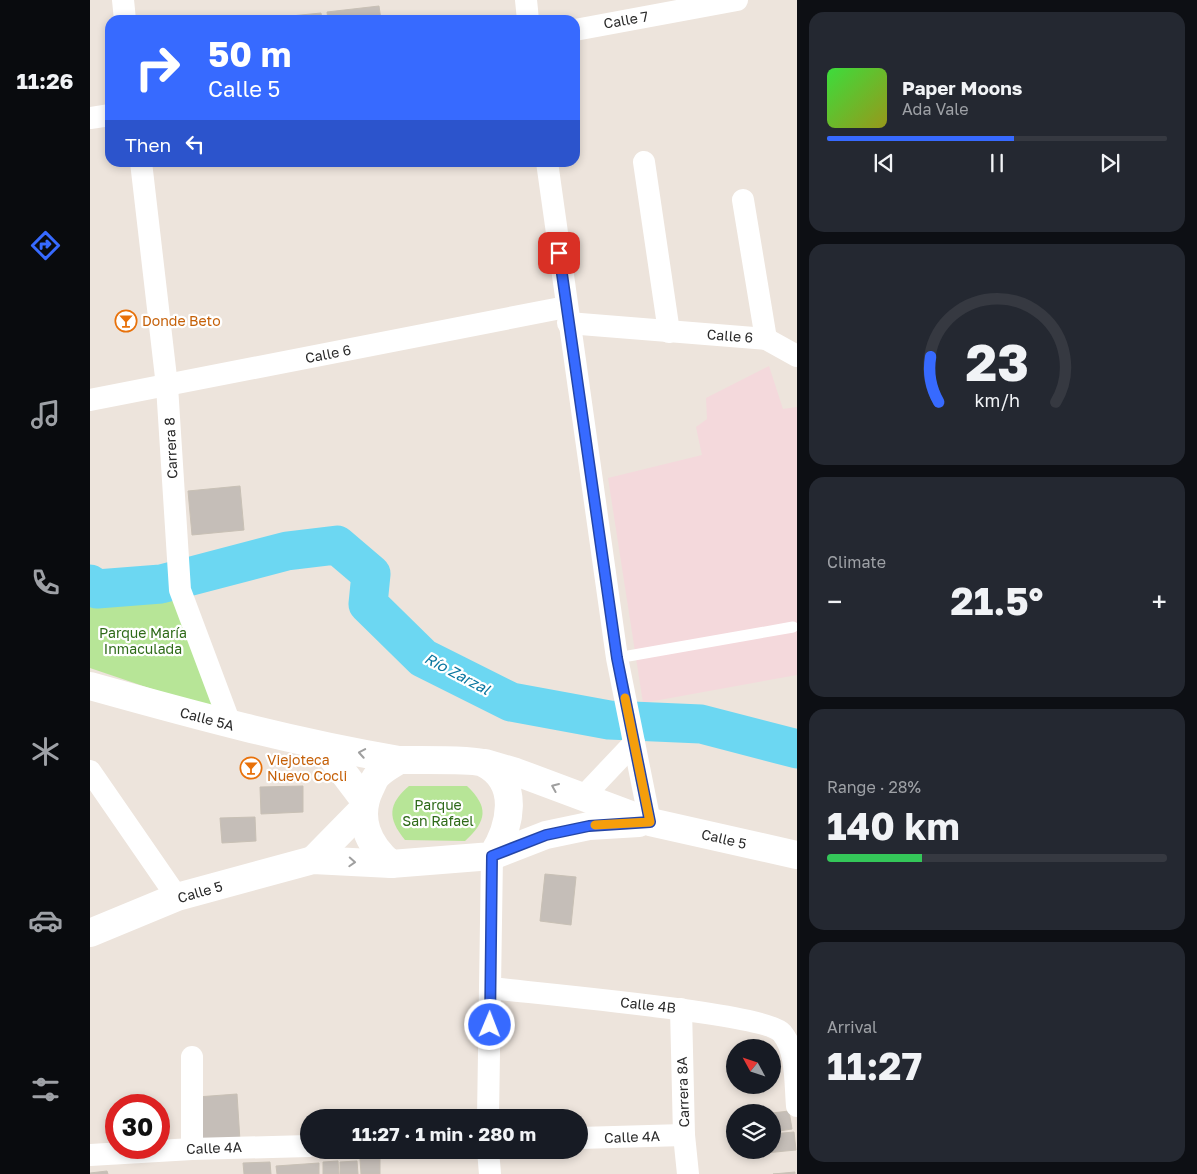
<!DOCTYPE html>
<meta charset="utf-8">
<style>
body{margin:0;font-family:"Golos Text",sans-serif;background:#242831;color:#f1f3f6;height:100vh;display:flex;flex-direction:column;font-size:19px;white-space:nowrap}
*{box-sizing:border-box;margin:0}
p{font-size:16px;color:#9ea1a6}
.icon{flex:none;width:28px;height:28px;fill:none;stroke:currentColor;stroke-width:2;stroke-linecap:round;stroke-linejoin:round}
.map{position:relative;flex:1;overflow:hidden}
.side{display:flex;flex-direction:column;gap:12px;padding:12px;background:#0d0f14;width:400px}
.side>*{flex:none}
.guide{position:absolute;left:15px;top:15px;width:475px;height:152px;border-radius:15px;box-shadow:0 2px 8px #0003;background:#376aff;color:#fff;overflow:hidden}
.needle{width:32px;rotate:310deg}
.controls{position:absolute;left:636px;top:1039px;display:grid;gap:10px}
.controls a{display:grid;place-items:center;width:55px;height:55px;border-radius:50%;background:#171b24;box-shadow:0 2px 8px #0003;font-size:25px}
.speed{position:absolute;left:15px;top:1094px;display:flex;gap:10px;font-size:25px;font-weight:700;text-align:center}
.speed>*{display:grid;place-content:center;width:65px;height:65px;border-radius:50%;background:#171b24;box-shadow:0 2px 8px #0003;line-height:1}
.speed .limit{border:8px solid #d22;background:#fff;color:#111}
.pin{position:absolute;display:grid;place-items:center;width:42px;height:42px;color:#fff;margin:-21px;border-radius:10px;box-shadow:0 2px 8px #0006}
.me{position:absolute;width:55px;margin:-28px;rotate:1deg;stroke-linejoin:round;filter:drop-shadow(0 0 4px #0008)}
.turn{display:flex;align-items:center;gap:18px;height:105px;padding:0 20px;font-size:22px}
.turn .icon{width:65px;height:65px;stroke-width:2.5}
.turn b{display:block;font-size:35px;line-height:42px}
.then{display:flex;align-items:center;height:48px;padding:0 20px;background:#0003;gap:10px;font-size:19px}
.big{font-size:38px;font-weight:700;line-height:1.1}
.side .widget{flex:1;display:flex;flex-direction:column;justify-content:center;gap:8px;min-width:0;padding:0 18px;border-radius:15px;background:#242831}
.side .dial{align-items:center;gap:0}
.dial svg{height:130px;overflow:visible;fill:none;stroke:#363941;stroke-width:7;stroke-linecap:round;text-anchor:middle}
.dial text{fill:#f1f3f6;stroke:none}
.song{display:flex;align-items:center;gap:15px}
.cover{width:60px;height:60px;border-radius:8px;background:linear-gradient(135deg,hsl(120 70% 55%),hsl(60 70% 35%))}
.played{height:5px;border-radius:2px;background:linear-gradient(90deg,#376aff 55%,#363941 55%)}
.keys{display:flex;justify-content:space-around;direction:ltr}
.heat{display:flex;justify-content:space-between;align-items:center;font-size:28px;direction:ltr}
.charge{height:8px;border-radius:4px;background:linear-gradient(90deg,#34c759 28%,#363941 0)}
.trip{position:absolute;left:210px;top:1109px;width:288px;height:50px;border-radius:25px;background:#171b24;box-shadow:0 2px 8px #0003;font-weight:700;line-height:50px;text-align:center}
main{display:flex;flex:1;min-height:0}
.menu{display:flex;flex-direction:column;width:90px;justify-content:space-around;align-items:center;background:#090b0e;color:#9ea1a6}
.menu .icon{width:35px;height:35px}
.menu .selected{color:#376aff}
.menu b{font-size:22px;color:#f1f3f6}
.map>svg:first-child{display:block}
.medical{fill:#f4d9dc}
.green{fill:#b7e597}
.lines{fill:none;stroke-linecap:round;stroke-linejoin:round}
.river{stroke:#6cd7f2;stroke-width:39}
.building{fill:#c5beb8;stroke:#c8c0b5}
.lane{stroke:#fff;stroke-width:11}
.street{stroke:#fff;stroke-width:22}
.secondary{stroke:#fff;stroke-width:28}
.oneway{stroke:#9f9f9f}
.route-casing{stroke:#2445a6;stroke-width:12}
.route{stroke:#376aff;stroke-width:9}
.slow{stroke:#f59e0b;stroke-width:9}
.labels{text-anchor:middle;stroke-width:4.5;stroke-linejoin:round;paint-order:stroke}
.street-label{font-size:14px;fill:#2a2a2a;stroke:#fff}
.food-label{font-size:14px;fill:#c56008;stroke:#fff;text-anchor:start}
.park-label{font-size:14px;fill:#2e6a18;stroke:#fff}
.water-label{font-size:15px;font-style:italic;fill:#0a769f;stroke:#fff}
</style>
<main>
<nav class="menu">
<b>11:26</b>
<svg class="icon selected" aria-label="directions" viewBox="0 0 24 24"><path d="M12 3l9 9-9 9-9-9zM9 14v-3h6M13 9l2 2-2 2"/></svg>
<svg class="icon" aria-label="music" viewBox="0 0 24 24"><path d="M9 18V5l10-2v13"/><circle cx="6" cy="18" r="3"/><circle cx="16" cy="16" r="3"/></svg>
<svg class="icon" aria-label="phone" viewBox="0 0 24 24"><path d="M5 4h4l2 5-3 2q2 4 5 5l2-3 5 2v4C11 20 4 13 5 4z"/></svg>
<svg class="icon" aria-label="climate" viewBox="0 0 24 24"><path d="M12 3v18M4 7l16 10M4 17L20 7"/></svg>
<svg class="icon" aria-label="car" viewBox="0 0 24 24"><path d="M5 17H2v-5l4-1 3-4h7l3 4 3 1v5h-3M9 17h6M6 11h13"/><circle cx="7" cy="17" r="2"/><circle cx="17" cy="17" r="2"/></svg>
<svg class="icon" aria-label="filters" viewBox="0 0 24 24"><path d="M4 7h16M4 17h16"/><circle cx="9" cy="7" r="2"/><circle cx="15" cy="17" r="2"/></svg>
</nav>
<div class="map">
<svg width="707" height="1174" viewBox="0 0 707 1174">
<rect width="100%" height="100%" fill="#ede4dc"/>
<polygon class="medical" points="679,366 693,409 707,407 707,675 553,703 518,478 612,455 606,427 617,419 616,398"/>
<g class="green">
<polygon points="0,593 85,600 124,710 0,668"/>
<path d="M319 786H377C399 807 397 821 375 841L315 840C297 818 298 804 319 786Z"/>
</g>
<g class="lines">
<polyline class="river" points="0,584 7,589 71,584 197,551 247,545 281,574 278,604 333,658 421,702 519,720 611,724 707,749"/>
</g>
<g class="building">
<polygon points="289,6 291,20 238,20 237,12"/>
<polygon points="231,13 232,20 201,20 201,16"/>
<polygon points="150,486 154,530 102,535 98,491"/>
<polygon points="213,786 213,812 171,814 170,787"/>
<polygon points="165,817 166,841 132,843 130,818"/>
<polygon points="455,874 486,877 481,925 450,921"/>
<polygon points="147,1094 150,1141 110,1143 107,1097"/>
<polygon points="699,1111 702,1129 682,1132 682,1113"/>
<polygon points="704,1132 706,1150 665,1154 664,1150 682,1150 682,1134"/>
<polygon points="290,1158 290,1174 271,1174 270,1159"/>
<polygon points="248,1161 249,1174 233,1174 233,1162"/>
<polygon points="267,1161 268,1174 250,1174 250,1162"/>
<polygon points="180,1162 181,1174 154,1174 153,1163"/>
<polygon points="229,1163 229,1174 187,1174 186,1166"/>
<polygon points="17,1171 18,1174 0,1174 0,1173"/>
<polygon points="705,1172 705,1174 683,1174"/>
</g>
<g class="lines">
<polyline class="lane" points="527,658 703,627"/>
<g class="street">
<polyline points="33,0 35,20"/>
<polyline points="436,0 438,20"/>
<polyline points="485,30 647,0"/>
<polyline points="0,118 20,115"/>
<polyline points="51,162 77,386 90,590 141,726"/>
<polyline points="457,162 527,658 560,822"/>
<polyline points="554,162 579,332"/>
<polyline points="653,200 676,339"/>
<polyline points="478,323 676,339 707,356"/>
<polyline points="0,400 476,307"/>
<polyline points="0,771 87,897"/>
<polyline points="492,798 544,743"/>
<path d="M401 988C441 993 675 1013 692 1033 707 1051 705 1084 707 1106"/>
<polyline points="591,1009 594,1135 598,1174"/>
<polyline points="102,1057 102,1149"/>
<polyline points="398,1118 402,856"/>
<polyline points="489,1138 594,1135"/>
<polyline points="398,1150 400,1174"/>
<polyline points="0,1155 102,1149 219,1146"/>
</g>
<g class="secondary">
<path d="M0 686C104 715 203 742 309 760"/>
<polyline points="234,747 275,801"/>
<path d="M309 760C323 760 384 759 393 763 432 782 420 828 402 856L301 864C278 845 266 818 280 789 282 785 284 779 287 776 293 769 302 765 309 760Z"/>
<polyline points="395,763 426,772 560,822 707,855"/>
<polyline points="402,856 456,835 499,826 549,823"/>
<polyline points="223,860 273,809"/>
<polyline points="0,933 87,897 223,860 301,864"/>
</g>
</g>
<defs><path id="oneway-chevron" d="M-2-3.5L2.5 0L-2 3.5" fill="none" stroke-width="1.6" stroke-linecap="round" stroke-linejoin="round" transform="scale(1.25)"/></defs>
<g class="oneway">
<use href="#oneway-chevron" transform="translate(272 753) rotate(-170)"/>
<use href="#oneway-chevron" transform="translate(465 787) rotate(-157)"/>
<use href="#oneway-chevron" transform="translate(262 862) rotate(3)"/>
</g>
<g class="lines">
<g class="route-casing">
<polyline id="route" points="400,1025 402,856 456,835 499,826 560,822 527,658 469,253"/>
</g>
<use href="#route" class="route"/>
<polyline class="slow" points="505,825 560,822 535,698"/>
</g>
<defs>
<g id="bar-ring" transform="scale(1.125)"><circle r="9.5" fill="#fff" stroke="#e8710a" stroke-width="1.5"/><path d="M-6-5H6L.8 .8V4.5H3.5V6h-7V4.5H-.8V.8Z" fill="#e8710a"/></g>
</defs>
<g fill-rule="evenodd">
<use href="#bar-ring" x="36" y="321"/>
<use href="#bar-ring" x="161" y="768"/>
</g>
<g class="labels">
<g class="street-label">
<text transform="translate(536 20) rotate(-10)" y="5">Calle 7</text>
<text transform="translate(640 336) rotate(4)" y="5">Calle 6</text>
<text transform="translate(238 354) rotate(-11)" y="5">Calle 6</text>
<text transform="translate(81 448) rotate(-93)" y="5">Carrera 8</text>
<text transform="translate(117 719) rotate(15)" y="5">Calle 5A</text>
<text transform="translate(634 839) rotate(13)" y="5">Calle 5</text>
<text transform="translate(110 892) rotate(-16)" y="5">Calle 5</text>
<text transform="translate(558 1005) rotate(6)" y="5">Calle 4B</text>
<text transform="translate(593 1092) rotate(-92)" y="5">Carrera 8A</text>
<text transform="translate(542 1137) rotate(-2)" y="5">Calle 4A</text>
<text transform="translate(124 1148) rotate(-2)" y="5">Calle 4A</text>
</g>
<g class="food-label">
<text x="52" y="326">Donde Beto</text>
<text x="177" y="765">Viejoteca<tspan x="177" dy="16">Nuevo Cocli</tspan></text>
</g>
<g class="park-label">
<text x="53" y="638">Parque María<tspan x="53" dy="16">Inmaculada</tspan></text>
<text x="348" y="810">Parque<tspan x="348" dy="16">San Rafael</tspan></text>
</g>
<g class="water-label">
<text transform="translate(367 674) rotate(28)" y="5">Río Zarzal</text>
</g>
</g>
</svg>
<div class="controls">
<a><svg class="needle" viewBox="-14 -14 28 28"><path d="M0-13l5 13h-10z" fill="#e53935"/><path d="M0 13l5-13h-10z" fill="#9ea1a6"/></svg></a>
<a><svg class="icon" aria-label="layers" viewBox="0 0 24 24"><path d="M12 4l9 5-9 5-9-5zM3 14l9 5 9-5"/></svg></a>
</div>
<div class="speed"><div class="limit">30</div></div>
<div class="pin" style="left:469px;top:253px;background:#d93025"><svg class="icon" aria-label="arrive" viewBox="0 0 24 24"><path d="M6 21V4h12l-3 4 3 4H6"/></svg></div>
<svg class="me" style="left:400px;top:1025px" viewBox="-20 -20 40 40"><circle r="17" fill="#376aff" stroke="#fff" stroke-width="3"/><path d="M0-11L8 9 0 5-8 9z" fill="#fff"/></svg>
<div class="trip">11:27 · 1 min · 280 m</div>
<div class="guide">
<div class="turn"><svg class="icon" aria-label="right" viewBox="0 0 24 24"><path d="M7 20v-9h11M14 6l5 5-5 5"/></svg><div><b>50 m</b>Calle 5</div></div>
<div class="then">Then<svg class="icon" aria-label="left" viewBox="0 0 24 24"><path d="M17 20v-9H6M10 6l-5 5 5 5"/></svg></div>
</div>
</div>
<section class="side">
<div class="widget">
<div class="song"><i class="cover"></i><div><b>Paper Moons</b><p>Ada Vale</p></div></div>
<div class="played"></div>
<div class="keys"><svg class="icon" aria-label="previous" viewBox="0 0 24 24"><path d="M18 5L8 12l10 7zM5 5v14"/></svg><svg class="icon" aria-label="pause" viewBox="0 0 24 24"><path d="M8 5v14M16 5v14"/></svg><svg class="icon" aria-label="next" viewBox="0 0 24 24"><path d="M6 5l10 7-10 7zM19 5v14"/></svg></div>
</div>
<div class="widget dial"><svg viewBox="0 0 100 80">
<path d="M14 69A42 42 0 1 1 86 69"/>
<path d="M14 69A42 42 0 0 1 9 41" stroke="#376aff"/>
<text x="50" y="56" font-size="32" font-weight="700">23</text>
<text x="50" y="72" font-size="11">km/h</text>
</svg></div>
<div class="widget"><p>Climate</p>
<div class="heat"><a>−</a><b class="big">21.5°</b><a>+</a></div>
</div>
<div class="widget"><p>Range · 28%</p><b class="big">140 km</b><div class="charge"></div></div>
<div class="widget"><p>Arrival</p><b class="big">11:27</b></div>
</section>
</main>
